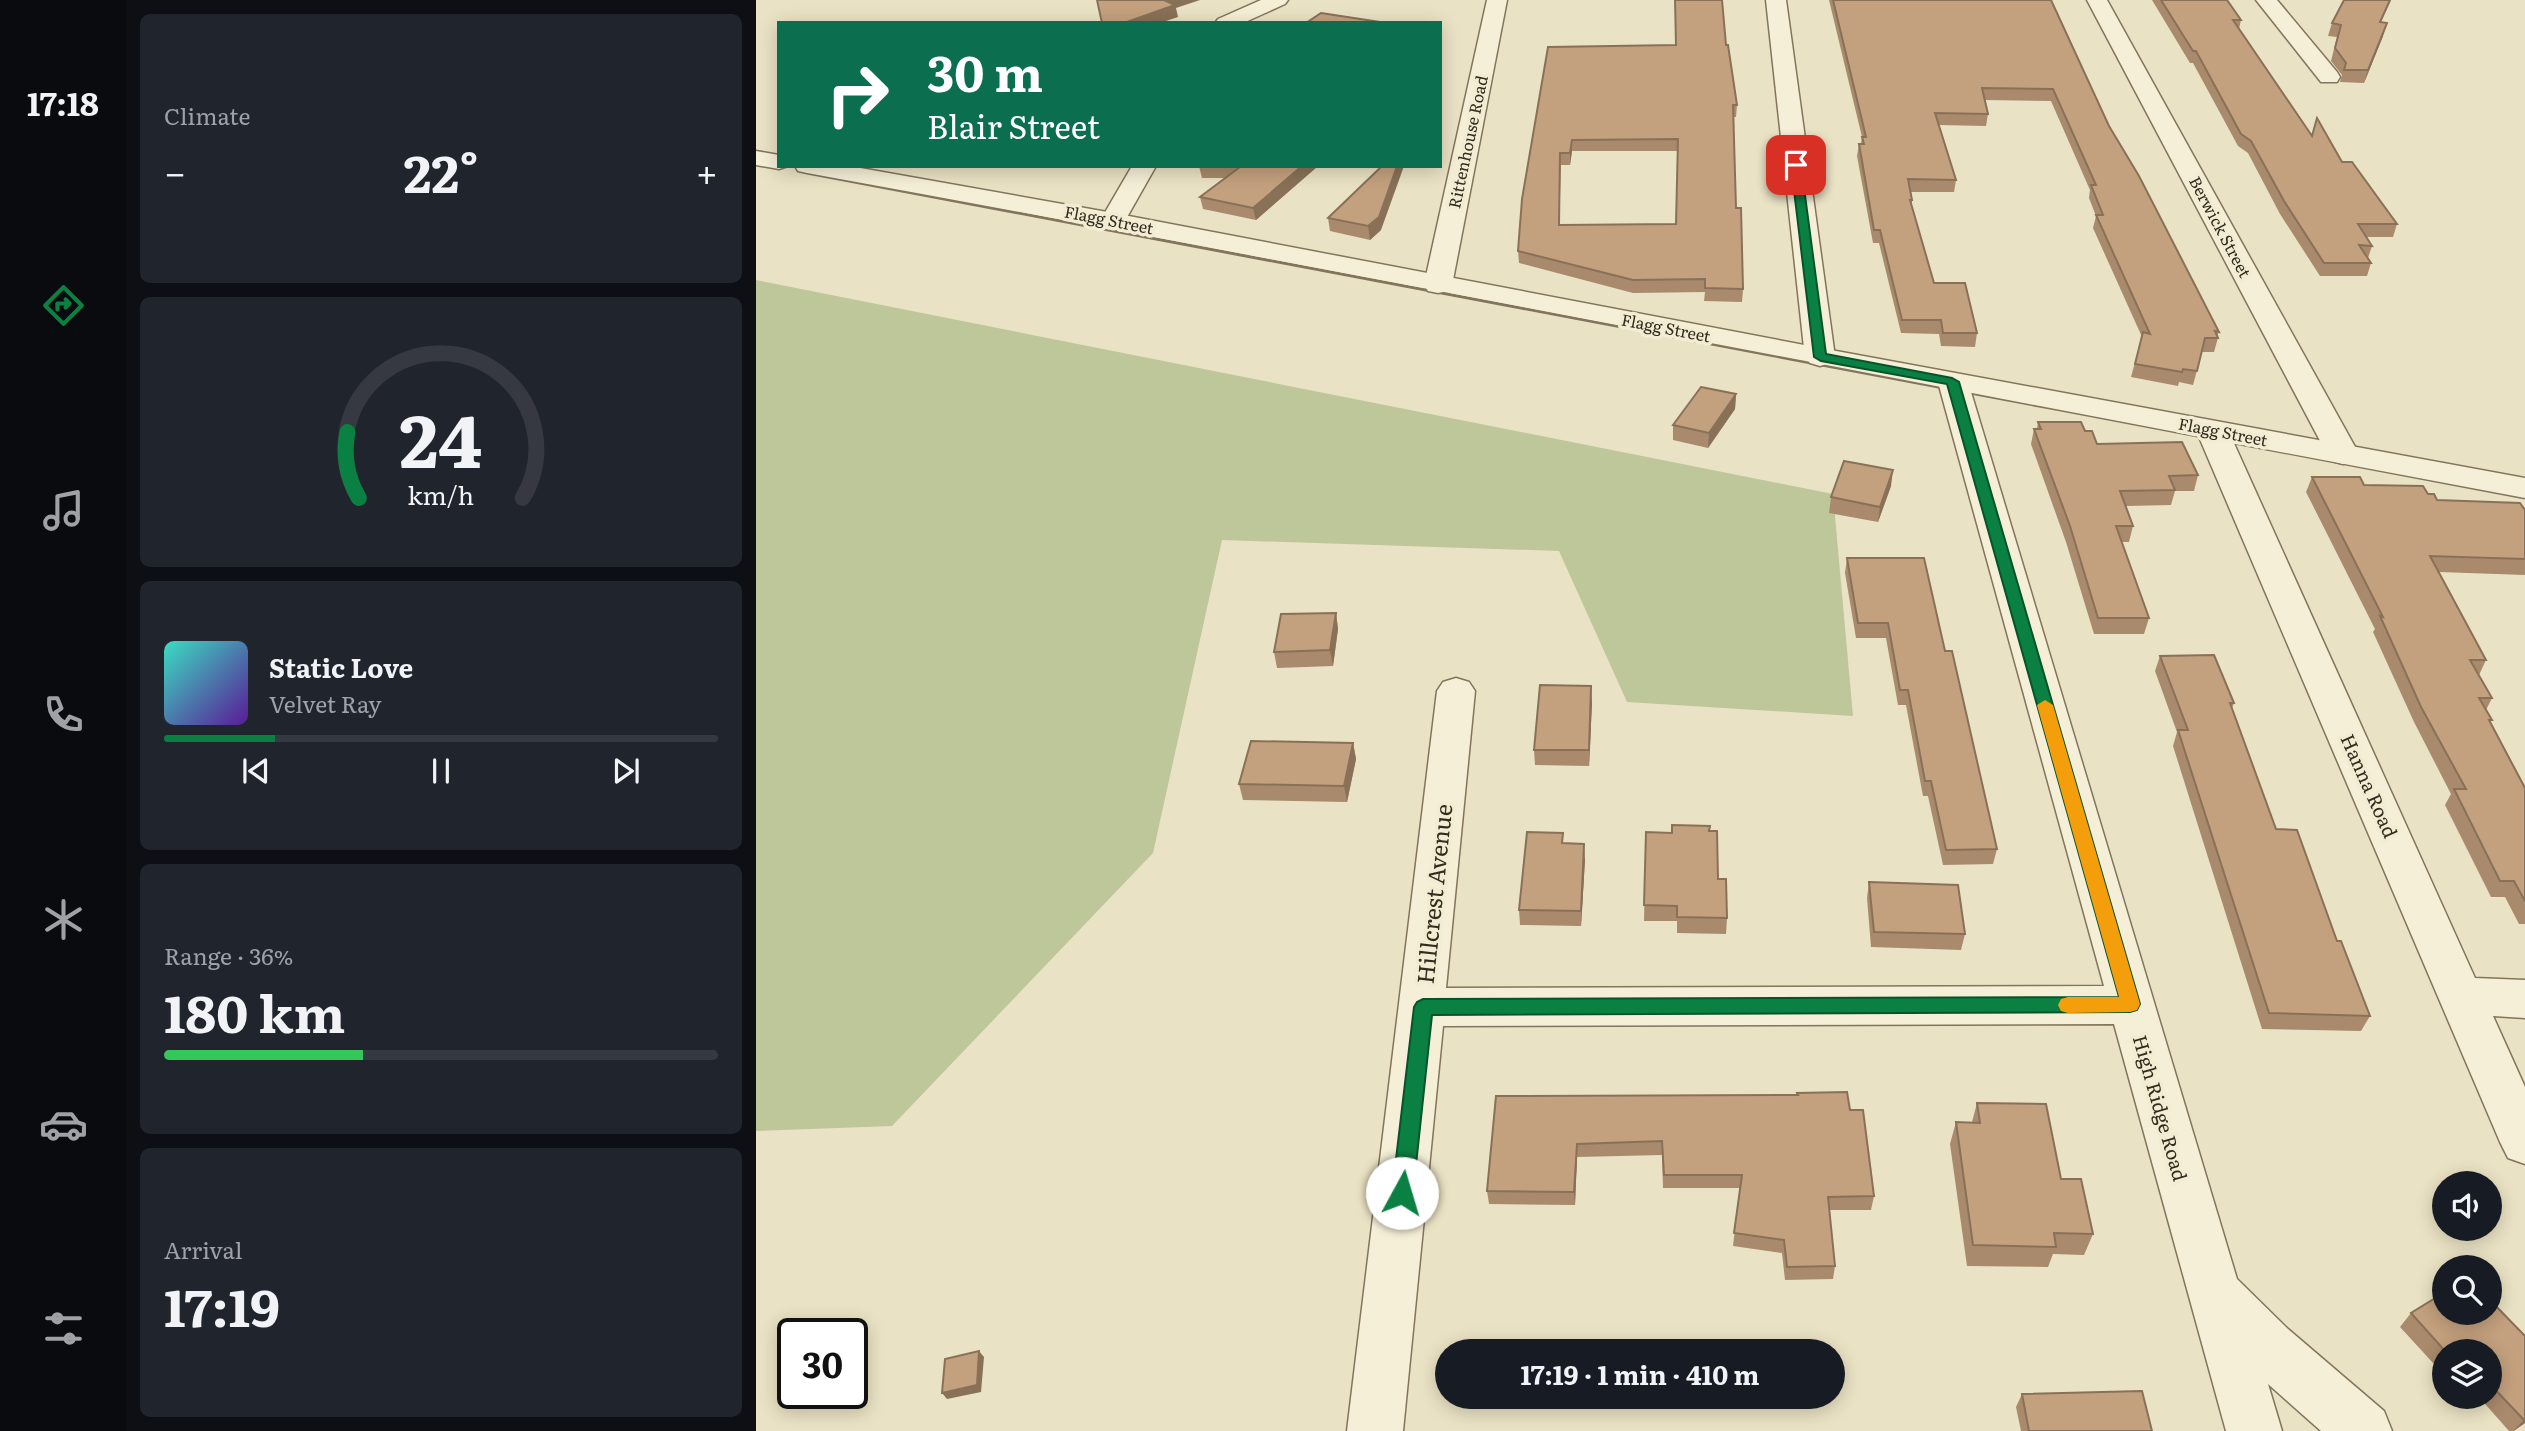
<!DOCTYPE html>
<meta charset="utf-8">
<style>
body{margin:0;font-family:Literata,serif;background:#20242c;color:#f1f3f6;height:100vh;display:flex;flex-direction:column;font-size:26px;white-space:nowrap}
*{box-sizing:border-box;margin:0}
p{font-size:23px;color:#9ea1a6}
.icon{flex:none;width:38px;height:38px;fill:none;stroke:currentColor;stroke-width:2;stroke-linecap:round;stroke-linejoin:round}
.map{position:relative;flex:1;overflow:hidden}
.side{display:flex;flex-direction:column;gap:14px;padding:14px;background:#0d0f14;width:630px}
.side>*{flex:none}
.guide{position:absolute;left:21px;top:21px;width:665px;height:147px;border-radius:0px;box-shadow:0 4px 18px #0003;background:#0b6e4f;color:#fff;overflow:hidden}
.fabs{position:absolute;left:1676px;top:1171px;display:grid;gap:14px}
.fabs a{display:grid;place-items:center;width:70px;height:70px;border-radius:50%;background:#171b24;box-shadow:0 4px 18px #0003;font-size:35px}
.speed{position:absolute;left:21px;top:1318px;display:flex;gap:14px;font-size:35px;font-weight:700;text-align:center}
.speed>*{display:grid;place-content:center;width:91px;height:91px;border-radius:50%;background:#171b24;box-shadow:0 4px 18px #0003;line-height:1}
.speed .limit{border:4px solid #111;border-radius:10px;background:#fff;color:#111}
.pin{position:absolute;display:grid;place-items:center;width:60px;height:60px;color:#fff;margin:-30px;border-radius:14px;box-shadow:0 4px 10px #0006}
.me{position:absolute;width:77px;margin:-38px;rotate:6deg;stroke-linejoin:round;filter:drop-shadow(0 0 5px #0008)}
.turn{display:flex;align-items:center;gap:24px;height:147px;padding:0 35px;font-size:32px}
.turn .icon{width:91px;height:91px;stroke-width:2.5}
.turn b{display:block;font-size:49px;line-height:60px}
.big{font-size:52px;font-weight:700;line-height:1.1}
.side .card{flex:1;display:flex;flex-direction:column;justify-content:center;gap:10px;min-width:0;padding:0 24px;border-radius:10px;background:#20242c}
.side .dial{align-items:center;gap:0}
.dial svg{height:182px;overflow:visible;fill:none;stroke:#363941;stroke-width:7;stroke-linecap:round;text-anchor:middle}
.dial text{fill:#f1f3f6;stroke:none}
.song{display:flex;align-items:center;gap:21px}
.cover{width:84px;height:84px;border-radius:10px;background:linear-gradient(135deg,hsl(170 70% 55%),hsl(270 70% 35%))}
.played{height:7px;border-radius:4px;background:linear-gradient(90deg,#0b8043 20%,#363941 20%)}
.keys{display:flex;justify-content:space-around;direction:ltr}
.heat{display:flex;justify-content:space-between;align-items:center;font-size:38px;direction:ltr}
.charge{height:10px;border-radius:5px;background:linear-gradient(90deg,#34c759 36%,#363941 0)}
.trip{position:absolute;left:679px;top:1339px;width:410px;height:70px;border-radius:35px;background:#171b24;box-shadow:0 4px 18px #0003;font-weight:700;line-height:70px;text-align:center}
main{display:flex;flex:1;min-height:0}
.tab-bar{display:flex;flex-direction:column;width:126px;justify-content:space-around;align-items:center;background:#090b0e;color:#9ea1a6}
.tab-bar .icon{width:49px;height:49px}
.tab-bar .on{color:#0b8043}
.tab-bar b{font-size:32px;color:#f1f3f6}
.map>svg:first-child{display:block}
.green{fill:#bec799}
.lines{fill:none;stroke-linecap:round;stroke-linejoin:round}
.minor-casing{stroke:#83745c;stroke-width:3}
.tertiary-casing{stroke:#83745c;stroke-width:3}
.minor{fill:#f5efd7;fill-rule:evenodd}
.tertiary{fill:#f5efd7;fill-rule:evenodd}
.wall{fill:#a98a6c;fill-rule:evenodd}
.shaded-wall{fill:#897158}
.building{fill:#c4a17e;stroke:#897158;stroke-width:2;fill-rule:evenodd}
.route{fill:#0b8043;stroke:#07532c;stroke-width:2}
.slow{fill:#f59e0b}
.labels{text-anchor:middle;stroke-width:7;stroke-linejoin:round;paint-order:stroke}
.far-street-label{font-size:16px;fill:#342b1f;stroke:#f2ecd3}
.street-label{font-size:19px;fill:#342b1f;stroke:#f2ecd3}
.near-street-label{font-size:23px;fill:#342b1f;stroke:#f2ecd3}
</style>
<main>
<nav class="tab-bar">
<b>17:18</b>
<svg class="icon on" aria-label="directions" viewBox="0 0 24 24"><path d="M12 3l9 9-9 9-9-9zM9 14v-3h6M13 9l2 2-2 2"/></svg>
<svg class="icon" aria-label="music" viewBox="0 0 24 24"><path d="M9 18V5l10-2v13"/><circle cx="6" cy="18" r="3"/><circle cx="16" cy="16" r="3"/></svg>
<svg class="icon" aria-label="phone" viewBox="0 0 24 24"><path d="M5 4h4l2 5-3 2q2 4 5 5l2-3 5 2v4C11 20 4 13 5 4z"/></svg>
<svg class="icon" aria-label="climate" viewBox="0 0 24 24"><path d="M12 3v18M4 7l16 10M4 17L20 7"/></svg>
<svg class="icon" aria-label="car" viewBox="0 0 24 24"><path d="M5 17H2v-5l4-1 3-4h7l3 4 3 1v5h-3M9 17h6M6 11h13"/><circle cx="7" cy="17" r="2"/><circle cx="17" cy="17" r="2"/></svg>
<svg class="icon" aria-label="filters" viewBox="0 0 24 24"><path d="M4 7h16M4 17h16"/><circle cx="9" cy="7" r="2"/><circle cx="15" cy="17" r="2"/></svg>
</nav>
<section class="side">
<div class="card"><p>Climate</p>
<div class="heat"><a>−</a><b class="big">22°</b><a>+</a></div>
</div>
<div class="card dial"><svg viewBox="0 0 100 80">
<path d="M14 69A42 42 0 1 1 86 69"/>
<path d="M14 69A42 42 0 0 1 9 40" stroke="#0b8043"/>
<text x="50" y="56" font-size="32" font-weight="700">24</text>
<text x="50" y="72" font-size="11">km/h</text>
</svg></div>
<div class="card">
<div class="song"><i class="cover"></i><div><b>Static Love</b><p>Velvet Ray</p></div></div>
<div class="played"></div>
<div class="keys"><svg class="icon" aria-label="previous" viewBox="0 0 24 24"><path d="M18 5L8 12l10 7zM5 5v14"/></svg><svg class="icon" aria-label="pause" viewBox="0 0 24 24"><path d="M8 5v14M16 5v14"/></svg><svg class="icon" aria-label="next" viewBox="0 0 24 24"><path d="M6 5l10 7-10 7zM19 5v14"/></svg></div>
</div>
<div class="card"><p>Range · 36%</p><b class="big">180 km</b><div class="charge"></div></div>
<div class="card"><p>Arrival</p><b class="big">17:19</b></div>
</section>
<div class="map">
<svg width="1769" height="1431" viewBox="0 0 1769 1431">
<rect width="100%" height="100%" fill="#eae2c4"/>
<polygon class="green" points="0,280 1077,494 1097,716 871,702 803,551 466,540 397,853 136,1126 0,1131"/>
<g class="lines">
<g class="minor-casing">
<g id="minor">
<polygon points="505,0 532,0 529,4 487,23 459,23 462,19"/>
<polygon points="731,0 751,0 696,285 692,291 682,293 672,291 668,285"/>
<polygon points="1010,0 1030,0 1079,357 1074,363 1064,366 1054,363 1049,357"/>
<polygon points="1331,0 1351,0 1603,454 1598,461 1587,464 1576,461 1571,454"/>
<polygon points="1500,0 1521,0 1581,72 1584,77 1581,82 1565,82"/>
<polygon points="376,166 400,166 366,226 357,229 348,226 344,221"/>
<polygon points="1197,373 1208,376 1212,382 1481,1279 1532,1329 1628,1411 1636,1431 1565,1431 1512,1384 1526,1431 1470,1431 1358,1024 687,1026 647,1431 591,1431 681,691 687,682 700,678 713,682 719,691 690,988 1348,986 1182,382 1186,376"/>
<polygon points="1456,421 1467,423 1472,430 1719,978 1769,980 1769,1018 1737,1016 1769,1087 1769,1164 1752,1158 1744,1142 1440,430 1445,423"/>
</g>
</g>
<g class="tertiary-casing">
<g id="tertiary">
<polygon points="0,151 23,155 23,166 32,166 23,169 0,165"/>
<path d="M39 166H93L357 213 1064 348 1769 478V498C1196 391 624 277 51 173L42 171Z"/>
</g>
</g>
<use href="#minor" class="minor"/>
<use href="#tertiary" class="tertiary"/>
</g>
<g class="wall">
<polygon points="1073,0 1295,0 1353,126 1463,332 1461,336 1462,338 1458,352 1446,352 1437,385 1423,382 1422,386 1375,377 1386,337 1337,228 1340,216 1333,198 1334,190 1295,101 1229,100 1232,114 1230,126 1183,125 1200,180 1198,192 1155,192 1156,200 1156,207 1178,283 1221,333 1219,347 1185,346 1183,334 1145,333 1123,243 1117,243 1101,156 1103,144 1105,144 1106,137"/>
<polygon points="1396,0 1471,0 1485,20 1483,29 1556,135 1586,162 1641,224 1637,237 1610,237 1616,246 1612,258 1615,263 1611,276 1564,276 1524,214 1492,153 1482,146 1437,63 1434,63"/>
<polygon points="1635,0 1625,22 1627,36 1608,83 1584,82 1586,75 1575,61 1581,37 1572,36 1576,23"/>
<path d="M970 45 981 105 980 117H977L980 208 987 289 986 302 948 301 949 292 877 293 763 263 762 251 792 47ZM816 151H922L920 224 803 225 805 165H814Z"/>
<polygon points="443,166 562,166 500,220 447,209 444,197 469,178 446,178"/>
<polygon points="626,166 625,230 614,240 574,231 572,218"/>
<polygon points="980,394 979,409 952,448 917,440 917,425"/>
<polygon points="1282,422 1329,431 1341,444 1442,475 1438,491 1419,491 1415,505 1370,506 1377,526 1373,542 1366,542 1393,618 1388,634 1338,634 1310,542 1275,444 1278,429 1281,429"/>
<polygon points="1556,477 1672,494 1681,500 1769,510 1769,575 1683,572 1730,660 1723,675 1736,698 1730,710 1736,720 1734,722 1769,788 1769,924 1763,924 1749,897 1735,897 1689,805 1695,794 1658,722 1617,632 1619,629 1550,492"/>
<polygon points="1135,486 1122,522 1073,513 1075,497"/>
<polygon points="1091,558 1189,651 1241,849 1237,864 1187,865 1172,796 1167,796 1150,705 1142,705 1130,638 1100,638 1089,573"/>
<polygon points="580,613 582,629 577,666 521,668 518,652"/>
<polygon points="1404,656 1478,703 1476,708 1520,829 1581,941 1614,1016 1605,1031 1506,1029 1417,746 1421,732 1399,671"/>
<polygon points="836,702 833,766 779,765 778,750"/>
<polygon points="597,743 600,759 591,802 487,800 483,784"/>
<polygon points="953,831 962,879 971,918 970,934 921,933 921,921 888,921 890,832 916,833"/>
<polygon points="808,843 829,860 825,926 764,925 763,910"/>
<polygon points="1113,882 1209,934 1205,950 1115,947 1111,898"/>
<polygon points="740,1096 1094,1110 1118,1196 1115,1210 1073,1210 1079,1266 1077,1279 1029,1280 1026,1253 977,1246 984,1188 907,1188 906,1155 821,1157 819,1205 733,1204 731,1191"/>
<polygon points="1221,1103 1305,1179 1337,1234 1328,1255 1297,1254 1292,1267 1211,1266 1194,1144 1200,1122 1216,1122"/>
<polygon points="1655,1313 1769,1336 1769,1423 1758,1431 1753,1431 1722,1396 1734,1396 1734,1351 1689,1351 1689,1376 1644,1327"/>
<polygon points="1266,1394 1396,1431 1265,1431 1260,1407"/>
<polygon points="710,1396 730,1396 710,1398"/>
</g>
<g class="shaded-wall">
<polygon points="408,0 444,0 420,8 422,17 404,23 368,23"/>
<polygon points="1631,23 1627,36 1608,83 1612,70"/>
<polygon points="816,140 816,151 814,165 814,153"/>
<polygon points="546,166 562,166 500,220 497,208"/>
<polygon points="641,166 648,166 625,230 614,240 612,226"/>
<polygon points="980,394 979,409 952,448 953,433"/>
<polygon points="1137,470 1135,486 1122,522 1124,507"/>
<polygon points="580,613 582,629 577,666 574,650"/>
<polygon points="835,686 836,702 833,766 833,750"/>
<polygon points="597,743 600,759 591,802 588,786"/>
<polygon points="828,844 829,860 825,926 825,911"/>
<polygon points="821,1144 821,1157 819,1205 818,1192"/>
<polygon points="223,1351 228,1357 225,1392 191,1399 186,1393"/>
<polygon points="1769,1419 1769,1423 1757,1431"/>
</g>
<g class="building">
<polygon points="341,0 408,0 419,5 368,23 346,23"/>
<path d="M919 0H966L970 45H972L981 105H977L980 208H985L987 289 949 288V279L877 280 762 251 766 199 792 47 920 45ZM922 139 920 224 803 225 804 153H814L816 140Z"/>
<polygon points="1077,0 1295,0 1353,126 1383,176 1463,332 1459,331 1462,338 1449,338 1441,371 1427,369 1426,372 1379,364 1387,332 1394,334 1340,215 1347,215 1335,185 1340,185 1297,89 1226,88 1232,114 1179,113 1200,180 1152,179 1156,200 1154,200 1178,283 1209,283 1221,333 1187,333 1185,320 1146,320 1124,230 1118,230 1103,144 1108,144 1106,137 1110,137"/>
<polygon points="1405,0 1471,0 1485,20 1477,20 1556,136 1561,118 1586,162 1596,162 1641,224 1602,224 1616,246 1603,245 1615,263 1568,263 1528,201 1495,141 1485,134 1440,51 1437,51"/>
<polygon points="1588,0 1634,0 1624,22 1631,23 1612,70 1588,70 1590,63 1579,48 1585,25 1576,23"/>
<polygon points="565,13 624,22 682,22 550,23"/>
<polygon points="451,166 546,166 497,208 444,197 484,167"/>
<polygon points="626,166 641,166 623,217 612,226 572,218"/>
<polygon points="945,387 980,394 953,433 917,425"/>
<polygon points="1282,422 1325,422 1329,431 1336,431 1341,444 1426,442 1442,475 1413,476 1419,490 1364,491 1377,526 1360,526 1393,618 1342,618 1314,526 1278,429 1285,429"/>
<polygon points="1088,461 1137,470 1124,507 1075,497"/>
<polygon points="1556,477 1604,477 1608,485 1667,486 1672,494 1678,494 1681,500 1764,503 1769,510 1769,559 1674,556 1730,660 1714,660 1736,698 1723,698 1736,720 1733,720 1769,788 1769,901 1758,881 1744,881 1698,789 1710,789 1665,707 1624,616 1627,617"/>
<polygon points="1091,558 1168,558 1189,651 1196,651 1241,849 1190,850 1175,781 1169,781 1152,690 1144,690 1132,623 1102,623"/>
<polygon points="580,613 574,650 518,652 525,614"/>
<polygon points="1458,655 1478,703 1474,703 1520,829 1541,830 1581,941 1585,941 1614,1016 1513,1013 1422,730 1432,730 1404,656"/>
<polygon points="784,685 835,686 833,750 778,750"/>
<polygon points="495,741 597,743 588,786 483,784"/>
<polygon points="916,825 954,826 953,831 961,831 962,879 970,879 971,918 921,917 921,906 888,905 890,832 916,833"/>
<polygon points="771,832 807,833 806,843 828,844 825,911 763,910"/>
<polygon points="1113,882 1202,885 1209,934 1118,932"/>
<polygon points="1091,1092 1094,1110 1107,1110 1118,1196 1072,1197 1079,1266 1031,1267 1028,1240 978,1233 986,1175 908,1175 906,1141 821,1144 818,1192 731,1191 740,1096 1042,1095 1041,1093"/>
<polygon points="1221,1103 1290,1104 1305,1179 1325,1179 1337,1234 1298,1233 1300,1247 1217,1245 1200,1122 1224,1123"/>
<polygon points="1689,1292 1689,1312 1734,1312 1734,1300 1769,1336 1769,1419 1768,1420 1734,1384 1734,1351 1689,1351 1655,1313"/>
<polygon points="741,1345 741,1351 708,1351 708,1348"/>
<polygon points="223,1351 221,1385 186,1393 189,1359"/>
<polygon points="1386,1391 1396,1431 1273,1431 1266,1394"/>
</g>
<polygon class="route" points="1040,162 1045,165 1070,354 1196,378 1203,382 1384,1004 1381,1010 1374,1012 676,1015 657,1193 654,1199 646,1202 639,1199 636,1193 658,1007 661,1002 667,999 1363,997 1191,384 1065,361 1058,357 1035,165"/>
<polygon class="slow" points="1289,700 1297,705 1384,1004 1381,1010 1374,1012 1312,1013 1305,1011 1302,1005 1305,999 1312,997 1363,997 1281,705"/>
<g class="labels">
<g class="far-street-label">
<text transform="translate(712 142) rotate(-78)" y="6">Rittenhouse Road</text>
<text transform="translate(353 220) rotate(11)" y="6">Flagg Street</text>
<text transform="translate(1464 227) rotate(62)" y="6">Berwick Street</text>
<text transform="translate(910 328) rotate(11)" y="6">Flagg Street</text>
<text transform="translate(1467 432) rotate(11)" y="6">Flagg Street</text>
</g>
<g class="street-label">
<text transform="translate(1613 786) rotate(66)" y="7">Hanna Road</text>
<text transform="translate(1404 1108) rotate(74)" y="7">High Ridge Road</text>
</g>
<g class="near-street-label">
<text transform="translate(679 894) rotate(-84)" y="8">Hillcrest Avenue</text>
</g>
</g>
</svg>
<div class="fabs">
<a><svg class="icon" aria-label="sound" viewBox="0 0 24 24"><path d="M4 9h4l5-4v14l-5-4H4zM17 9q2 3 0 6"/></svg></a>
<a><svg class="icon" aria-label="search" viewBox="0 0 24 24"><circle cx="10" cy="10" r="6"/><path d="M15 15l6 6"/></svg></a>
<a><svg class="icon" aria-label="layers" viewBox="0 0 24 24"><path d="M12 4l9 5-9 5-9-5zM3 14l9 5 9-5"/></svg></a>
</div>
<div class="speed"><div class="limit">30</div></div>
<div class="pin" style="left:1040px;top:165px;background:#d93025"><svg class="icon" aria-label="arrive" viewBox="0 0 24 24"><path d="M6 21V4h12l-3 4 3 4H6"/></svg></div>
<svg class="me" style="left:646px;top:1193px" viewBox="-20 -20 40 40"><circle r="19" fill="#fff"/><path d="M0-13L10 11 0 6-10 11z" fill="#0b8043"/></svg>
<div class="trip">17:19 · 1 min · 410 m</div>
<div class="guide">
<div class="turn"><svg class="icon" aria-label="right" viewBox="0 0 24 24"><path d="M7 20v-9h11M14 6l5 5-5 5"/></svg><div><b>30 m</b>Blair Street</div></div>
</div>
</div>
</main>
